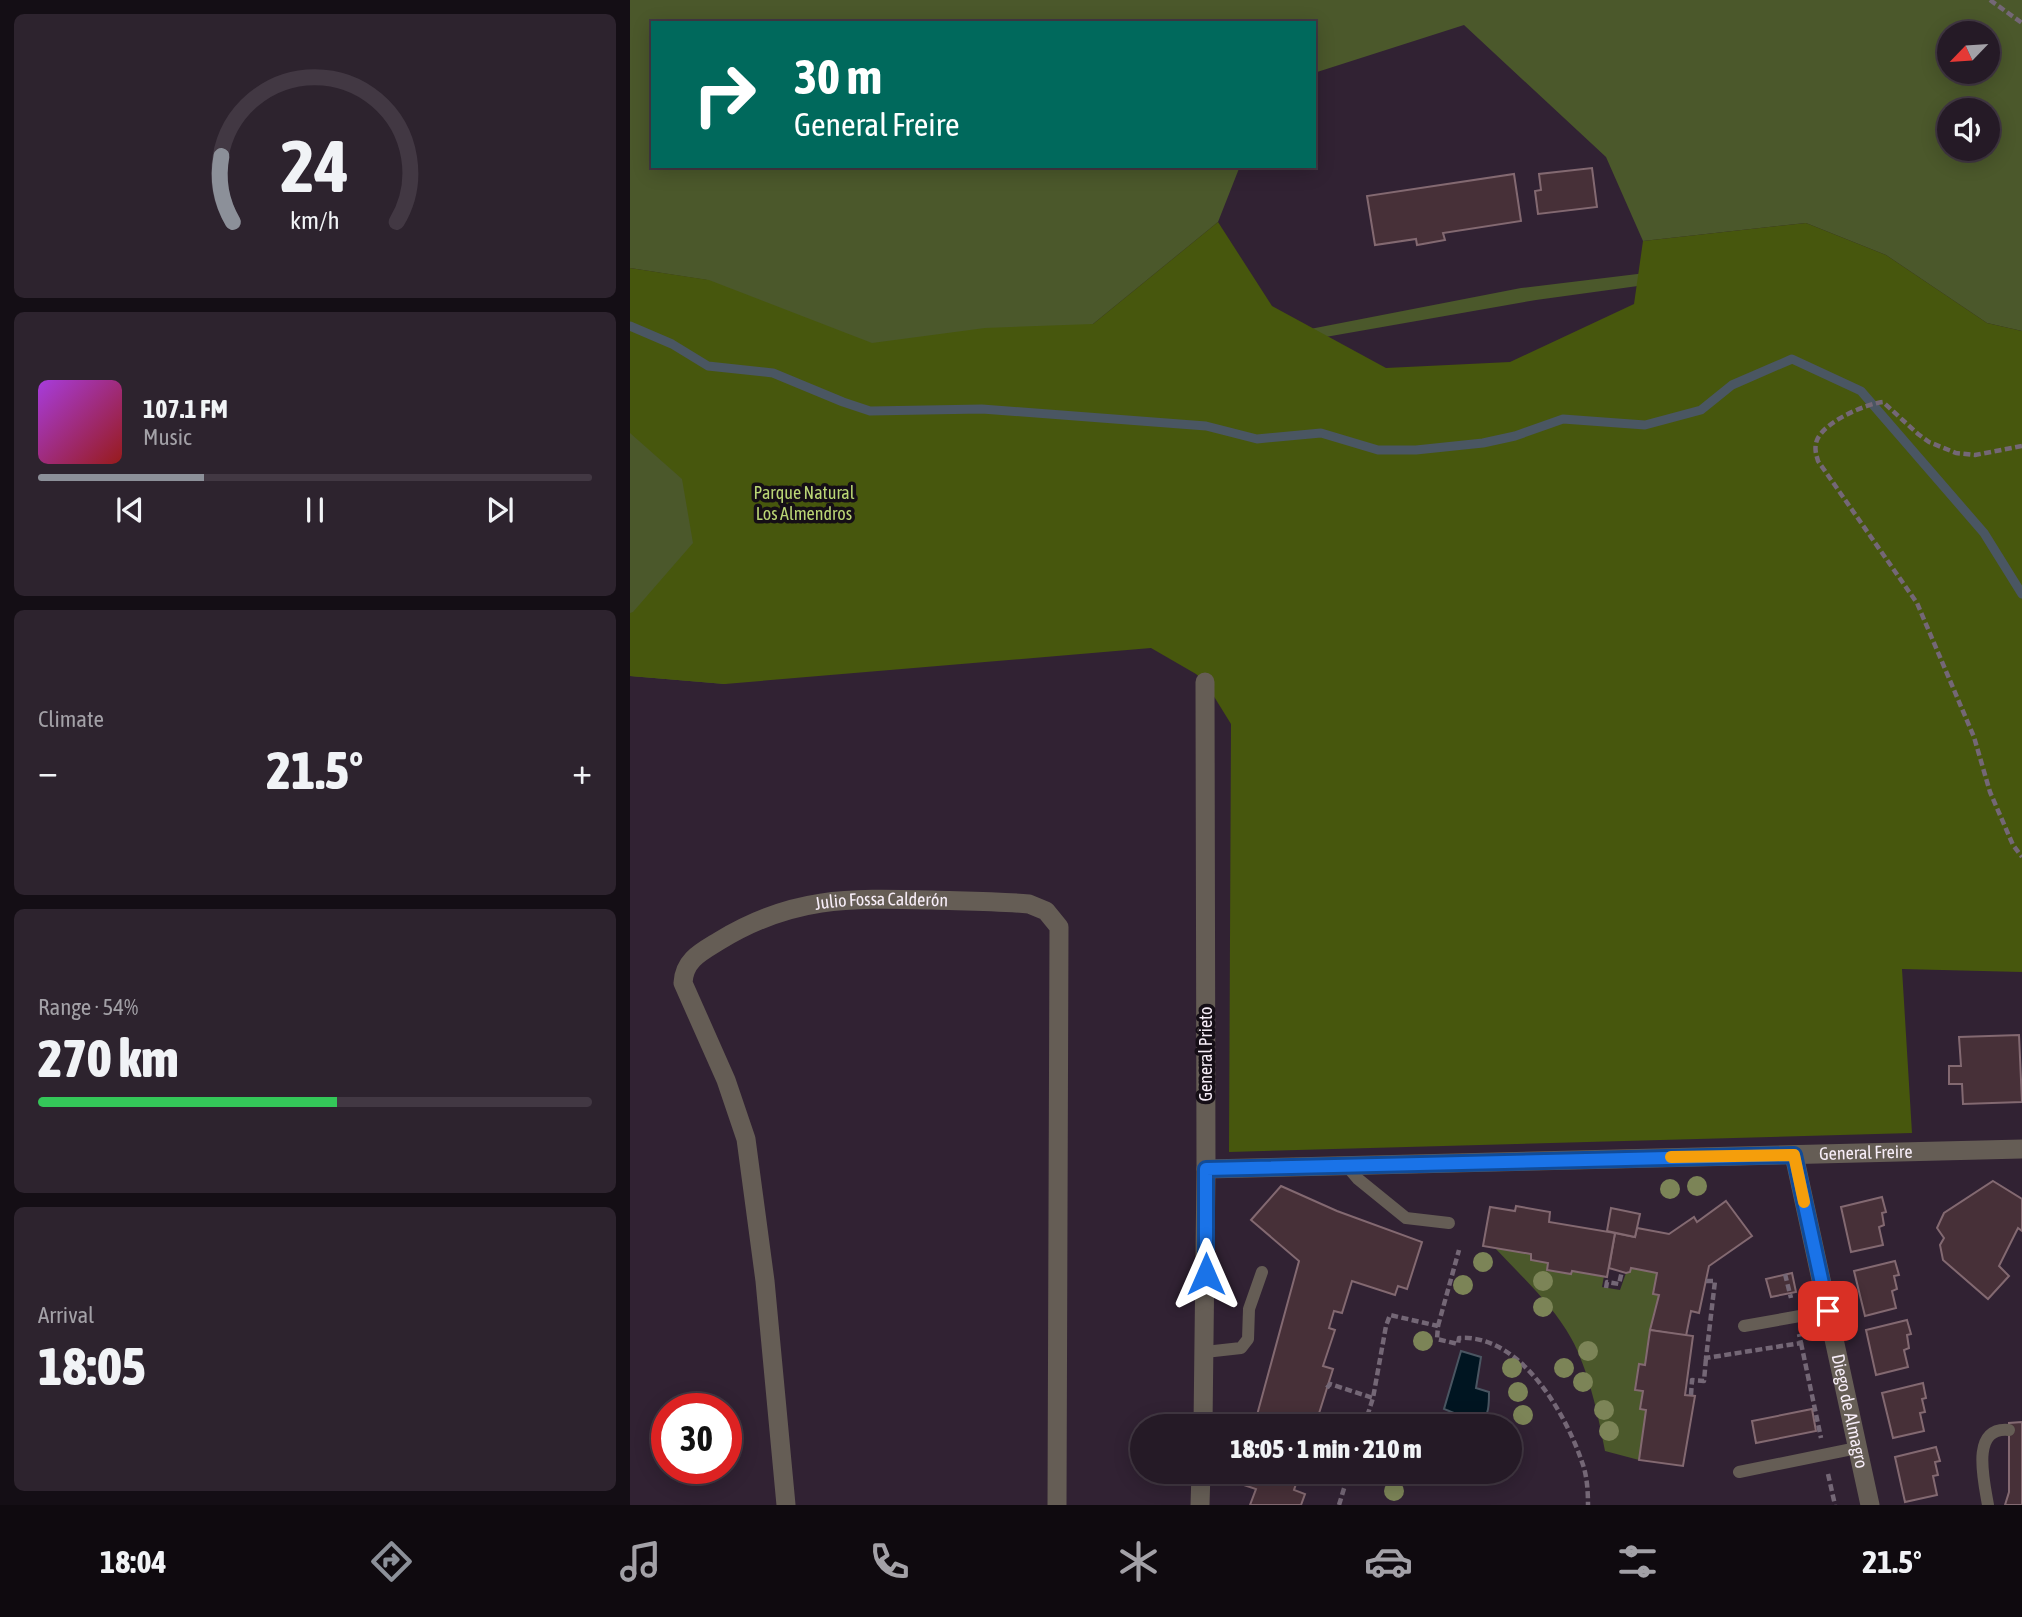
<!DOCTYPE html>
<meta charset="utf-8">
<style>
body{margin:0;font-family:"Asap Condensed",sans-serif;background:#2d232e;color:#f1f3f6;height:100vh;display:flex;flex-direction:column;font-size:26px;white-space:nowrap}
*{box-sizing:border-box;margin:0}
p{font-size:23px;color:#a3a1a7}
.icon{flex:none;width:38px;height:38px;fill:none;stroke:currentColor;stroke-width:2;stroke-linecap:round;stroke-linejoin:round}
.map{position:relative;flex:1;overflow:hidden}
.side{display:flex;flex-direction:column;gap:14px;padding:14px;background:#140e15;width:630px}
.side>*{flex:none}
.banner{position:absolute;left:21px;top:21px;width:665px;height:147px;border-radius:0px;box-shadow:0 4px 18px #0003,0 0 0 2px #423843;background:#00695c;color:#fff;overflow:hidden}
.needle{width:46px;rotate:245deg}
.tools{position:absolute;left:1307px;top:21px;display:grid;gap:14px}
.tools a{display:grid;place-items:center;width:63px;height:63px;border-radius:50%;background:#251a26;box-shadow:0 4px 18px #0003,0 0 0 2px #423843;font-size:35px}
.speed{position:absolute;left:21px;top:1393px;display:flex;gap:14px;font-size:35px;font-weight:700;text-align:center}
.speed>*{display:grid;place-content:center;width:91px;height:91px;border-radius:50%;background:#251a26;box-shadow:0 4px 18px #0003,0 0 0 2px #423843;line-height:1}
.speed .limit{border:10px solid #d22;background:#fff;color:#111}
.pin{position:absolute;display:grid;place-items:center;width:60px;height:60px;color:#fff;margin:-30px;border-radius:14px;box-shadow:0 4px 10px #0006}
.me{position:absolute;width:77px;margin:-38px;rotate:0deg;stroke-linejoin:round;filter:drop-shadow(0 0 5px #0008)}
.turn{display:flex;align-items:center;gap:24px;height:147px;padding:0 28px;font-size:32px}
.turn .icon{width:91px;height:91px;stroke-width:2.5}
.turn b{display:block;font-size:49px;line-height:60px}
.big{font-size:52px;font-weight:800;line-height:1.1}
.side .widget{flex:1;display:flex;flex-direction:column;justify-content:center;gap:10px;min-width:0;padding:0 24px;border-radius:10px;background:#2d232e}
.side .dial{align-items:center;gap:0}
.dial svg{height:182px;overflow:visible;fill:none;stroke:#423843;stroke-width:7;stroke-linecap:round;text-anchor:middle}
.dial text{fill:#f1f3f6;stroke:none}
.song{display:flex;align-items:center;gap:21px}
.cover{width:84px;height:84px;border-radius:10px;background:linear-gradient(135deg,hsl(280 70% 55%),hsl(0 70% 35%))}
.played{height:7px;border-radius:4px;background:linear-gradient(90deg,#8c9099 30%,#423843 30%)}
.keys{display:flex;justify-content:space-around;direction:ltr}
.heat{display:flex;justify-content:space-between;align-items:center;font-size:38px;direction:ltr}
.charge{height:10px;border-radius:5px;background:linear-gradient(90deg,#34c759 54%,#423843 0)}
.trip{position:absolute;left:500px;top:1414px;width:392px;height:70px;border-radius:35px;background:#251a26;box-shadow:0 4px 18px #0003,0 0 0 2px #423843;font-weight:800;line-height:70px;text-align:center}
.menu{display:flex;height:112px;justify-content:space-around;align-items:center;background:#0f0a0f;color:#a3a1a7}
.menu .icon{width:49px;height:49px}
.menu .current{color:#8c9099}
.menu b{font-size:32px;color:#f1f3f6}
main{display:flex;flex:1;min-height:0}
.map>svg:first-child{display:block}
.green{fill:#4b582b;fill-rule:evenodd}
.forest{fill:#47570d}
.water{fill:#001521;stroke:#4a5662;stroke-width:2}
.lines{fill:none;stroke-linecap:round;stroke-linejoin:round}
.stream{stroke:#4a5662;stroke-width:9}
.building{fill:#473038;stroke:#836971;stroke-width:2}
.path{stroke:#746776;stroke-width:4.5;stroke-dasharray:7 3.5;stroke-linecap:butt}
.service{stroke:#655d55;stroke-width:12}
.minor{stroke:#655d55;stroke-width:19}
.tree{fill:#7c8457}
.route-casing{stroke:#114b97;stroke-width:18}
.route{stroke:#1a73e8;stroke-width:12}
.slow{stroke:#f59e0b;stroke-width:12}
.labels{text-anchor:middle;stroke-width:7;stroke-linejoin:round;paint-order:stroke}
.park-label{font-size:18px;fill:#bad575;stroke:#150e16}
.street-label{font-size:18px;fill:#f7edf8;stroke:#150e16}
</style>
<main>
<section class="side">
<div class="widget dial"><svg viewBox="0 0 100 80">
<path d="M14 69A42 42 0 1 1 86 69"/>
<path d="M14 69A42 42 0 0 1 9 40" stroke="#8c9099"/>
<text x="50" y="56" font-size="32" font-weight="700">24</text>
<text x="50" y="72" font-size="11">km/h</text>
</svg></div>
<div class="widget">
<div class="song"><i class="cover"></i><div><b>107.1 FM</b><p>Music</p></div></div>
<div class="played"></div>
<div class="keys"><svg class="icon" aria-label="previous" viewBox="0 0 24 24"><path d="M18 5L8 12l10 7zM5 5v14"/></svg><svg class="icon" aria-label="pause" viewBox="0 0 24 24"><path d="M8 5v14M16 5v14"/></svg><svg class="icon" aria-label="next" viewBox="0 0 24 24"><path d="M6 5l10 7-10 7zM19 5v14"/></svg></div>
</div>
<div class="widget"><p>Climate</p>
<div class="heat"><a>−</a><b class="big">21.5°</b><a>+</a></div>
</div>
<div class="widget"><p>Range · 54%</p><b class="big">270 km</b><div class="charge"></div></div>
<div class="widget"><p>Arrival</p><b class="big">18:05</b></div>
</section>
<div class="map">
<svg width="1392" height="1505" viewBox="0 0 1392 1505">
<rect width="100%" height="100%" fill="#312233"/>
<g class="green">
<path d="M0 0H1392V331L1357 323 1256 255 1176 223 1013 241 976 157 834 25 684 73V23H23V166H610L588 222 463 324 675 330 891 288 1024 272 1037 282 906 300 667 342 95 684 0 676V299L77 280 0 268ZM1320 33H1358V72H1320ZM1320 110H1358V149H1320Z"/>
<path d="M865 1248 901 1254V1260L918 1263 917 1270 941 1274 942 1271 974 1276 972 1287 990 1290 996 1273 1000 1272 1001 1268 1027 1273 1023 1293 1029 1295 1020 1330 1015 1365 1009 1364 1005 1390 1013 1391 1010 1409 1016 1410 1009 1460 975 1451C969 1418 958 1368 941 1338 922 1304 892 1277 865 1248Z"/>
</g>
<polygon class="forest" points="588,222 642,306 756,368 880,362 1004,304 1013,241 1176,223 1256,255 1357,323 1392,331 1392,972 1272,969 1282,1133 599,1152 601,724 575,682 566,674 521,648 95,684 0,676 0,613 3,612 63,543 52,479 0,433 0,268 79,280 242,343 355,328 463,324"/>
<path class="water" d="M831 1351 851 1357 846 1388 859 1392C859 1405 859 1414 851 1424L814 1409Z"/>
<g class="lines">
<polyline class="stream" points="0,326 42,344 78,366 143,373 213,402 240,411 352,409 576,426 627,439 691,433 748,450 786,450 853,443 885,436 933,419 1015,425 1071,410 1102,385 1162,359 1231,391 1354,533 1392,594"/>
</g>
<g class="building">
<polygon points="962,168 967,207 908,214 905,191 911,190 909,174"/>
<polygon points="884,174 891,221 813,233 815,240 787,245 786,239 745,245 737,196"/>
<polygon points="1389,1035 1392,1102 1333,1104 1332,1084 1319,1084 1319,1066 1331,1066 1329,1037"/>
<polygon points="1363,1181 1392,1199 1392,1231 1388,1228 1369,1266 1379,1276 1358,1299 1313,1260 1310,1245 1314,1238 1307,1228 1314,1213"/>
<polygon points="651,1186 707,1211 792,1242 777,1289 768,1286 765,1295 722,1281 712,1313 704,1311 699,1328 705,1330 693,1366 703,1369 685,1426 624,1426 669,1261 621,1220"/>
<polygon points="1252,1197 1256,1212 1252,1213 1254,1225 1249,1227 1253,1245 1221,1252 1211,1207"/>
<polygon points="1096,1201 1122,1236 1079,1266 1069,1313 1061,1311 1056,1336 1020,1330 1029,1295 1023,1294 1027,1273 1001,1268 1000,1272 996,1273 979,1268 985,1233 1005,1237 1007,1228 1039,1234 1064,1217 1067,1222"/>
<polygon points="886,1206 920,1212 919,1222 985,1233 977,1277 942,1271 941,1274 917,1270 918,1263 901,1260 901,1254 853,1246 860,1207 885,1211"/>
<polygon points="981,1208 1010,1214 1005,1237 977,1231"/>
<polygon points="1265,1261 1269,1275 1264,1276 1267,1289 1262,1291 1266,1308 1235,1316 1224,1271"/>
<polygon points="1162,1273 1166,1292 1141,1297 1136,1279"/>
<polygon points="1277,1320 1281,1334 1277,1335 1279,1348 1274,1350 1278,1367 1246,1375 1236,1330"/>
<polygon points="1020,1330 1063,1336 1055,1395 1065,1396 1053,1466 1009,1460 1016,1410 1010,1409 1013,1391 1005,1390 1009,1364 1015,1365"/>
<polygon points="1293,1383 1296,1398 1292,1399 1295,1412 1290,1413 1294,1431 1263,1438 1252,1393"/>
<polygon points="1182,1409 1186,1431 1126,1443 1122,1421"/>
<polygon points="1392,1422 1392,1505 1375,1505 1379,1492 1379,1423"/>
<polygon points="1306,1447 1310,1461 1305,1462 1308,1475 1303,1476 1307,1495 1275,1502 1265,1457"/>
<polygon points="611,1472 670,1472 664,1490 675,1494 671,1505 620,1505 626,1489 608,1483"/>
</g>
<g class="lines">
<g class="path">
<polyline points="1360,0 1392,23"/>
<path d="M1392 446 1345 455 1326 453 1299 442 1288 434 1253 402C1235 404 1194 422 1187 440 1184 448 1186 454 1188 461L1287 603 1344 737 1360 792 1383 845 1392 857"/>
<polyline points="1155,1274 1161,1298"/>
<polyline points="1076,1281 1085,1281 1076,1358 1171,1343 1169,1334"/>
<polyline points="976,1288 977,1282 989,1284 992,1271"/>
<polyline points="808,1326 829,1250"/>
<polyline points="1171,1343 1191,1438"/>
<polyline points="697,1388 700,1384 743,1398"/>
<polyline points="1061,1395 1062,1380 1074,1381 1076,1358"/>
<path d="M734 1426 743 1398 756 1326 760 1315 808 1326 807 1339 828 1344 829 1338C890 1334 935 1412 952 1462 957 1475 958 1491 958 1505"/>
<polyline points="1198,1474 1205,1505"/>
<polyline points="709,1505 719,1472"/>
</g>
<g class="service">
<polyline points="717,1166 728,1179 776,1218 819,1223"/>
<polyline points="1114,1326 1198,1311"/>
<polyline points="575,1352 611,1348 618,1339 619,1309 632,1272"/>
<polyline points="1109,1472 1227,1448"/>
<path d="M1358 1505C1354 1481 1340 1426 1379 1430"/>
</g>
<g class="minor">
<path id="s1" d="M1164 1155 1240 1505"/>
<path id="s2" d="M576 1169 1392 1149"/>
<polyline points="573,1426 576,1169 575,682"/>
<path id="s3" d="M156 1505 135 1281 116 1139 96 1080 53 983C54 960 71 952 89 941 162 896 220 898 302 900 334 901 367 901 399 904L416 911 429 927 427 1505"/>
<polyline points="570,1505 571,1472"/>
</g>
</g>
<g class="tree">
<circle cx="1067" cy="1186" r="10"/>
<circle cx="1040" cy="1189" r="10"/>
<circle cx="853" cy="1262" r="10"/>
<circle cx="913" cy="1281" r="10"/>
<circle cx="833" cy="1285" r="10"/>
<circle cx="913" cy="1307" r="10"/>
<circle cx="793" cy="1341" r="10"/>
<circle cx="958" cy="1351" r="10"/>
<circle cx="882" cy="1368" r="10"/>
<circle cx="934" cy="1368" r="10"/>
<circle cx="953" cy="1382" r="10"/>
<circle cx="888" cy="1392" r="10"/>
<circle cx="974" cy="1410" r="10"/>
<circle cx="893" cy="1415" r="10"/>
<circle cx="979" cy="1431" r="10"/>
<circle cx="764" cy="1491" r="10"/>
</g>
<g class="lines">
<g class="route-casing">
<polyline id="route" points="576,1274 576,1169 1164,1155 1198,1311"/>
</g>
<use href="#route" class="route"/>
<polyline class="slow" points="1041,1157 1164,1155 1174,1202"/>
</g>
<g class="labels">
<g class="park-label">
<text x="174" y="499">Parque Natural<tspan x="174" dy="21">Los Almendros</tspan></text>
</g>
<g class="street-label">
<text dy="6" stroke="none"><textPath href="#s3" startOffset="765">Julio Fossa Calderón</textPath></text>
<text transform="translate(576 1054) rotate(-90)" y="6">General Prieto</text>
<text dy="6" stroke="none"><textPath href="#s2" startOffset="660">General Freire</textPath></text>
<text dy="6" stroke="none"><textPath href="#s1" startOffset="262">Diego de Almagro</textPath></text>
</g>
</g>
</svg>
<div class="tools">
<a><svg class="needle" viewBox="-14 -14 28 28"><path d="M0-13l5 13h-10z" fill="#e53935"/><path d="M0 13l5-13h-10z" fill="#a3a1a7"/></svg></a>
<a><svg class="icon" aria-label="sound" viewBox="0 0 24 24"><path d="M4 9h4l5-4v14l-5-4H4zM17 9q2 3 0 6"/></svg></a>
</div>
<div class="speed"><div class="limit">30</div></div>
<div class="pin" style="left:1198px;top:1311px;background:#d93025"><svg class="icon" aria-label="arrive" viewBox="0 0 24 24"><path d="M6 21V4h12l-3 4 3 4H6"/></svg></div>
<svg class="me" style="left:576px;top:1274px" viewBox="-20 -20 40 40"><path d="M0-17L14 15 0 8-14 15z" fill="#1a73e8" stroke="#fff" stroke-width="4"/></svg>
<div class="trip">18:05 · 1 min · 210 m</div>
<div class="banner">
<div class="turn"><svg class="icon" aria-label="right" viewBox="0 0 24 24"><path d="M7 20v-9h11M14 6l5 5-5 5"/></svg><div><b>30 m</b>General Freire</div></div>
</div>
</div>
</main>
<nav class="menu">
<b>18:04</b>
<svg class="icon current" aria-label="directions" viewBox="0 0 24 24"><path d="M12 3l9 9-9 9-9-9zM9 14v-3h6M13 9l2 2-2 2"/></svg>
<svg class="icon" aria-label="music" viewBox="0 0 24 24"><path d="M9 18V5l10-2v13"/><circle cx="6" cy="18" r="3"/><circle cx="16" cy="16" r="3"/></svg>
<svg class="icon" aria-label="phone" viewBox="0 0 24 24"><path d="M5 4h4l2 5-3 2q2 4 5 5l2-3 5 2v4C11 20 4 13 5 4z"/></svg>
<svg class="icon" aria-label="climate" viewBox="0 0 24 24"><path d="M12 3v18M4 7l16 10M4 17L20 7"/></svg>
<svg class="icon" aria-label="car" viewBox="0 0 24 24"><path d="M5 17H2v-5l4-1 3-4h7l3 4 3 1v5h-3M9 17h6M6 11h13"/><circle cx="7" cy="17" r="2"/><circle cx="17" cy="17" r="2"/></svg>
<svg class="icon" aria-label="filters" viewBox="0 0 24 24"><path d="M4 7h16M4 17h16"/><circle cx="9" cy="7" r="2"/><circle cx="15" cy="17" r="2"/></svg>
<b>21.5°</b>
</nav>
